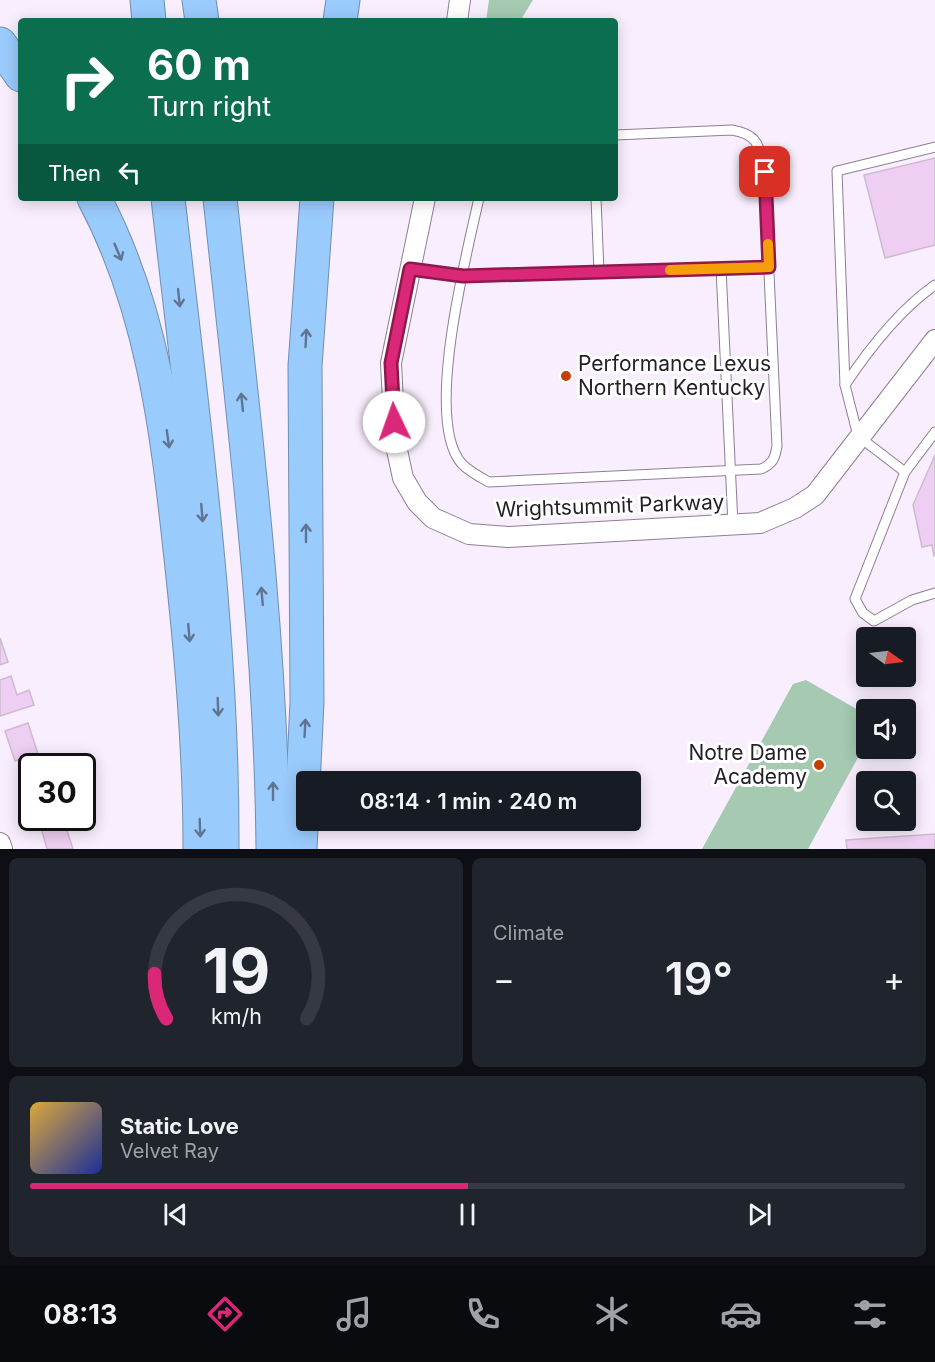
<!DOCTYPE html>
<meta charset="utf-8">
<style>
body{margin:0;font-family:Inter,sans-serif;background:#20242c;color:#f1f3f6;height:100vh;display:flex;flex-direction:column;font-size:22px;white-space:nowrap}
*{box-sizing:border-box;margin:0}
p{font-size:20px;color:#9ea1a6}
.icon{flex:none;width:33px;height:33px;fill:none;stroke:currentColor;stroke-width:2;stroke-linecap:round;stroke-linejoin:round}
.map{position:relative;height:849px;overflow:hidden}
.panel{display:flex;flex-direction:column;gap:9px;padding:9px;background:#0d0f14;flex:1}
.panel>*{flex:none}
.hud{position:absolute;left:18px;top:18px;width:600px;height:183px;border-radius:6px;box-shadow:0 3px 15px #0003;background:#0b6e4f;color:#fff;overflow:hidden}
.needle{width:39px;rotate:104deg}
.fabs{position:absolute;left:856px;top:627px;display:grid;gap:12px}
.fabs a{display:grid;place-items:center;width:60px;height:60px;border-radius:6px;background:#171b24;box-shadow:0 3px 15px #0003;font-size:30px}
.speed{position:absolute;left:18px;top:753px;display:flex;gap:12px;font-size:30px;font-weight:700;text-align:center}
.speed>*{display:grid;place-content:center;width:78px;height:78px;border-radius:50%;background:#171b24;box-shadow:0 3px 15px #0003;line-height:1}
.speed .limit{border:3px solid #111;border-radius:9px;background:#fff;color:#111}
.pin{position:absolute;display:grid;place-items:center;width:51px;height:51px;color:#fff;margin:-26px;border-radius:12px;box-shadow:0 3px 9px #0006}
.me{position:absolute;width:66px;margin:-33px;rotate:357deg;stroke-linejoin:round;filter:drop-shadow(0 0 4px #0008)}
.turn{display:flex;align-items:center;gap:21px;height:126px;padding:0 30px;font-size:27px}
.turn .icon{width:78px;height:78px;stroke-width:2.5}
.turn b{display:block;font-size:42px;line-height:51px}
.then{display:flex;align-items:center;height:57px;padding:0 30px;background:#0003;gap:12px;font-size:22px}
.big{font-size:45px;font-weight:600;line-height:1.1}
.panel .widget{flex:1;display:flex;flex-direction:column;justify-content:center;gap:9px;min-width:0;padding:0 21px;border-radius:9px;background:#20242c}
.panel .dial{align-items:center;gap:0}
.dial svg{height:156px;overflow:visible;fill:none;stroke:#363941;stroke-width:7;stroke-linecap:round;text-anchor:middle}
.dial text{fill:#f1f3f6;stroke:none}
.song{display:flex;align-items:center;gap:18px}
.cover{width:72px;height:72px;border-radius:9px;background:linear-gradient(135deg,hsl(40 70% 55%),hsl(230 70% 35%))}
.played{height:6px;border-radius:3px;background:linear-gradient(90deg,#db2777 50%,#363941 50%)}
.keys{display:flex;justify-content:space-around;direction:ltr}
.heat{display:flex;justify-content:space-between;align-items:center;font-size:33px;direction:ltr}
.panel .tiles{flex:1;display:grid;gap:9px;grid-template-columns:1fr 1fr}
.widget:last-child{grid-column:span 2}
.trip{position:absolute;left:296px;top:771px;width:345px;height:60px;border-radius:6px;background:#171b24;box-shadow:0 3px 15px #0003;font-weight:600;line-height:60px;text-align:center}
.menu{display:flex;height:96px;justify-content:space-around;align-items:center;background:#090b0e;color:#9ea1a6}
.menu .icon{width:42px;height:42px}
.menu .active{color:#db2777}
.menu b{font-size:27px;color:#f1f3f6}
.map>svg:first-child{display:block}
.green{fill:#a5c9b1}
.building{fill:#eecef2;stroke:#cebad0;stroke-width:1.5}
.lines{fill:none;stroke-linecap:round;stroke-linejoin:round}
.service-casing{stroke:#8f7e95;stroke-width:11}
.minor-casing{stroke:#8f7e95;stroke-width:22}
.motorway-casing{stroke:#718eb2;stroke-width:35}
.service{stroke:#fff;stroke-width:9}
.minor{stroke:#fff;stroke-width:20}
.motorway{stroke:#9acbfd;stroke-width:33}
.oneway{stroke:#5f7492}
.route-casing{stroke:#8e194d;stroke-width:15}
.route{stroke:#db2777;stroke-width:10}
.slow{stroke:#f59e0b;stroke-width:10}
.poi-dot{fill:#c53f00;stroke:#fff;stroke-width:2}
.labels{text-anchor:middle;stroke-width:6;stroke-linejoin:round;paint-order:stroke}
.poi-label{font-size:21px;fill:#241e27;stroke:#fff;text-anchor:start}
.street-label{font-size:21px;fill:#241e27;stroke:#fff}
</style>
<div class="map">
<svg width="935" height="849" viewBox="0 0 935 849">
<rect width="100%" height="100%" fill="#f9eefd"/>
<g class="green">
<polygon points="489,0 533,0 520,21 486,21"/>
<polygon points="806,680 867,715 867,741 808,849 702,849 793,684"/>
</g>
<g class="building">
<polygon points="935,158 935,245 885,258 864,175"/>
<polygon points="935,455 935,556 934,556 932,545 922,547 913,505"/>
<polygon points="0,638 8,662 0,665"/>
<polygon points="11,676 17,695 29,690 34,705 0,716 0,680"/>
<polygon points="28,723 38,754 15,761 5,731"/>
<polygon points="64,821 73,849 47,849 41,828"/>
<polygon points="935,834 935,849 847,849 846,840"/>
</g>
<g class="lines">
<g class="service-casing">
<g id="service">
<path d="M479 198C467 253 423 421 462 464 470 472 480 477 489 482L761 469C773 464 775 458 777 446L764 165C758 143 756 134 732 130L615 135"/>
<polyline points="596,198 599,272"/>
<polyline points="721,268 769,267"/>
<polyline points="410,269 463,276 721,268 733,525"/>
<path d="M845 385C869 349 899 310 935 285"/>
<polyline points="935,432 905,472 855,599 863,613 874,621 912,600 935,593"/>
<polyline points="905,472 858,436 845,385 837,171 935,147"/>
</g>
</g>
<g class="minor-casing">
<g id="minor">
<polyline points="457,21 460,0"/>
<polyline points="425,198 391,363 395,441 403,478 417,502 433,518 469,534 508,537 760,523 795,508 815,495 935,340"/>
<polyline points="0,843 2,849"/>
</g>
</g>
<g class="motorway-casing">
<g id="motorway">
<polyline points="147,0 149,21"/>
<polyline points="199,0 202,21"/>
<polyline points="340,21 343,0"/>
<polyline points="0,44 21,75"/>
<path d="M94 198C152 307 167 429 180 549 191 649 200 749 200 849"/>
<path d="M168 198C192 413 223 631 222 848"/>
<path d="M220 198C243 415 271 631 273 849"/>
<polyline points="300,849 307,702 305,366 317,198"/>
</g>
</g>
<use href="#service" class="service"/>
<use href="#minor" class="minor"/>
<use href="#motorway" class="motorway"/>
</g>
<defs><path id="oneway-shaft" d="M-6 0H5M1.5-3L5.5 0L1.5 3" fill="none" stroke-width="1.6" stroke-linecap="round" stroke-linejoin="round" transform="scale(1.5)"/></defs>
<g class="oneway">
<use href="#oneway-shaft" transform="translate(118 252) rotate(67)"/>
<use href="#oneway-shaft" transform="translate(179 298) rotate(84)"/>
<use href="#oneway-shaft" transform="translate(306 338) rotate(-87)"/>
<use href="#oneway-shaft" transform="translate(242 402) rotate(-96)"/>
<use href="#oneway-shaft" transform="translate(168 439) rotate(82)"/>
<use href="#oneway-shaft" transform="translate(202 513) rotate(85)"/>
<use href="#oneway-shaft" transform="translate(306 533) rotate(-90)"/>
<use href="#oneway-shaft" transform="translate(262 596) rotate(-95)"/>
<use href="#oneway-shaft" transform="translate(189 633) rotate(85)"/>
<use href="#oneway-shaft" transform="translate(218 707) rotate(88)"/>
<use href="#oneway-shaft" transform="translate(305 728) rotate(-87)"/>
<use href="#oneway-shaft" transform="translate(273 791) rotate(-90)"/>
<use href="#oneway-shaft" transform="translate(200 828) rotate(88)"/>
</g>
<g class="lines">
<g class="route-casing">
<polyline id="route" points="394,422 391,363 410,269 463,276 769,267 765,172"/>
</g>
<use href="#route" class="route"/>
<polyline class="slow" points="670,270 769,267 768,244"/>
</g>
<g class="poi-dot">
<circle cx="566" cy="376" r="6"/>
<circle cx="819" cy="765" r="6"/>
</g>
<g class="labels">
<g class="poi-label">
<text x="578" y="371">Performance Lexus<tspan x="578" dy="24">Northern Kentucky</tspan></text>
<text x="807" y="760" text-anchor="end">Notre Dame<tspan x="807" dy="24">Academy</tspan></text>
</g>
<g class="street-label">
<text transform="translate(610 506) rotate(-2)" y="7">Wrightsummit Parkway</text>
</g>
</g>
</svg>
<div class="fabs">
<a><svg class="needle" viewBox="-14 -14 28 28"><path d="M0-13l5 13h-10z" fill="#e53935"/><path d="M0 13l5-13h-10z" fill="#9ea1a6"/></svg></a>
<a><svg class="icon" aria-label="sound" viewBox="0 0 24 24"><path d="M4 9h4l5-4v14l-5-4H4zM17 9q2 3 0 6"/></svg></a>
<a><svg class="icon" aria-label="search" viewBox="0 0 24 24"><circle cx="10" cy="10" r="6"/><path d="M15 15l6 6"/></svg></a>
</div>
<div class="speed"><div class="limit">30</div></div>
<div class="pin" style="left:765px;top:172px;background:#d93025"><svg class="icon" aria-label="arrive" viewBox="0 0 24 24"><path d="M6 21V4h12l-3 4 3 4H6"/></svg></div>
<svg class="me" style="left:394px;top:422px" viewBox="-20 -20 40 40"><circle r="19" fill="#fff"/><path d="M0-13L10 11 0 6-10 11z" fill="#db2777"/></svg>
<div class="trip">08:14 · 1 min · 240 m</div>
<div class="hud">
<div class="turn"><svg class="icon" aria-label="right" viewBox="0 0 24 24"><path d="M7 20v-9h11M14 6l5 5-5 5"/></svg><div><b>60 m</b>Turn right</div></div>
<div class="then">Then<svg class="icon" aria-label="left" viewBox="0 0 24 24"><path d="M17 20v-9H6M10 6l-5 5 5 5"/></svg></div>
</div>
</div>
<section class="panel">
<div class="tiles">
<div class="widget dial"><svg viewBox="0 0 100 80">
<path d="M14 69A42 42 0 1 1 86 69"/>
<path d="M14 69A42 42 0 0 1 8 46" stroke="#db2777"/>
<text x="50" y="56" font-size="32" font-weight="700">19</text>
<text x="50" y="72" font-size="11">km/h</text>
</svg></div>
<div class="widget"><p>Climate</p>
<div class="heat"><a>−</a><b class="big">19°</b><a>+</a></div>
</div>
<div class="widget">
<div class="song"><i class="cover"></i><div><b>Static Love</b><p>Velvet Ray</p></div></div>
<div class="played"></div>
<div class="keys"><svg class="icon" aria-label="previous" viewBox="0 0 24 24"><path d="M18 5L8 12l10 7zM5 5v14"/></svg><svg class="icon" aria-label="pause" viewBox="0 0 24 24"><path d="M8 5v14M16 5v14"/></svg><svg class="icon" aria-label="next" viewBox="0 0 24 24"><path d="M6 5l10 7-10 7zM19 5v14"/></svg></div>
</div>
</div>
</section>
<nav class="menu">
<b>08:13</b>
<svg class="icon active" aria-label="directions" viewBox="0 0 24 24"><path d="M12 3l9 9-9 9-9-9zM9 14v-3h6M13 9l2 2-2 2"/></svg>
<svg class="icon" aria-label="music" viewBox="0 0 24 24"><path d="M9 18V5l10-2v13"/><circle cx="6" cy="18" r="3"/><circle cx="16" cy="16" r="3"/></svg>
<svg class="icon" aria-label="phone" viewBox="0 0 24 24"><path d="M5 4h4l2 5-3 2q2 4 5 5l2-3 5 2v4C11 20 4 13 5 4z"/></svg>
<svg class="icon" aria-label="climate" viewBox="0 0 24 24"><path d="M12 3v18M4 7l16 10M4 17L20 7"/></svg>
<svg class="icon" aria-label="car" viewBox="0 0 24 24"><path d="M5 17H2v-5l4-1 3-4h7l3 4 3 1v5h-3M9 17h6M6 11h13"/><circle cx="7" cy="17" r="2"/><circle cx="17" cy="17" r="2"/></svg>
<svg class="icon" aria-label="filters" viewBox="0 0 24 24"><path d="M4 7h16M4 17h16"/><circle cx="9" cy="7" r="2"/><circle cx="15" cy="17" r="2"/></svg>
</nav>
